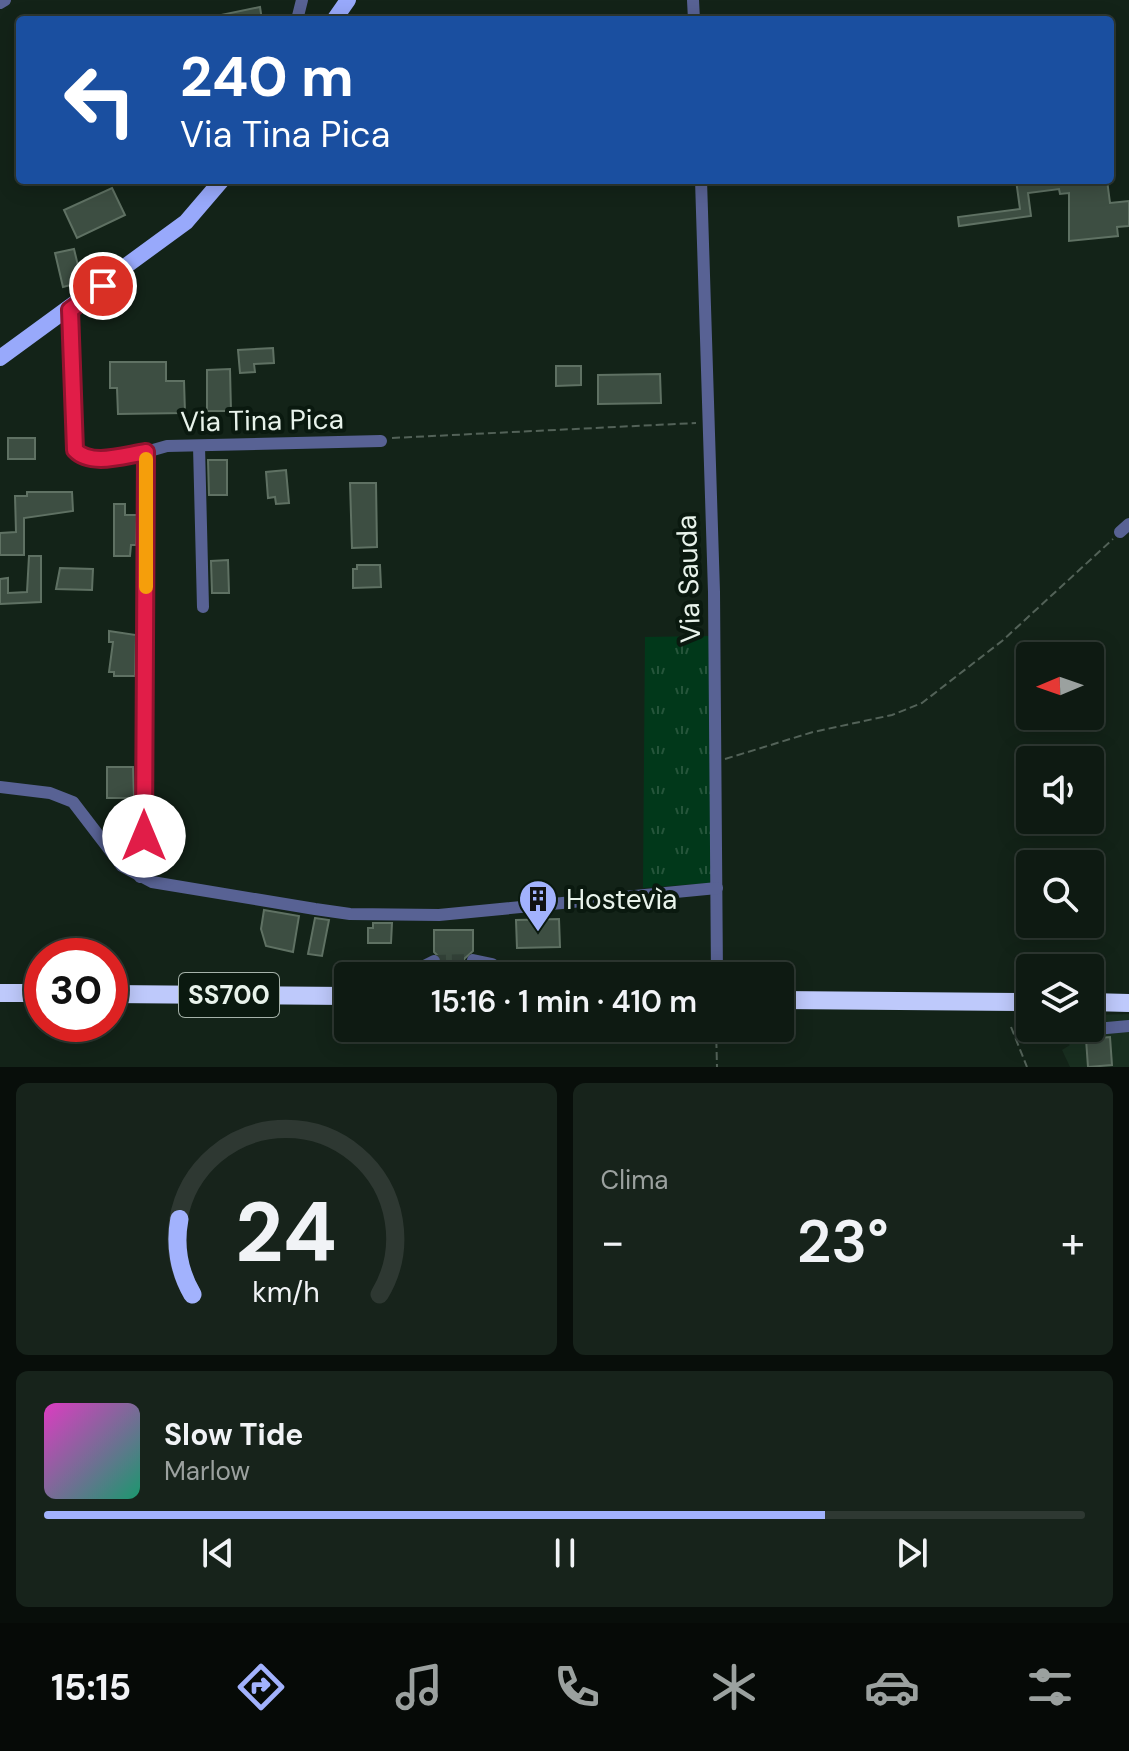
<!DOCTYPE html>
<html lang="it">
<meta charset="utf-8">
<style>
body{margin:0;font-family:"DM Sans",sans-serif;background:#17231b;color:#f1f3f6;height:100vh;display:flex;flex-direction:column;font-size:30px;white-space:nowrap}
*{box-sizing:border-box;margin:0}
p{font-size:26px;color:#9ba19f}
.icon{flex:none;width:44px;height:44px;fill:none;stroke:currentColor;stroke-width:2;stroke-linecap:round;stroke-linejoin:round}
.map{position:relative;height:1067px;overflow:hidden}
.side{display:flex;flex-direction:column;gap:16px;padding:16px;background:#080e0a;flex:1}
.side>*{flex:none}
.top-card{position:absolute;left:16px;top:16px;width:1098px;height:168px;border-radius:8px;box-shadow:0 4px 20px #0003,0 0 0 2px #2e3832;background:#1a4fa0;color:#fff;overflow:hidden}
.needle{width:52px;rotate:268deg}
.fabs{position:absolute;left:1016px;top:642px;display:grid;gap:16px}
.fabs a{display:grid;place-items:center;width:88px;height:88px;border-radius:8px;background:#0e1a12;box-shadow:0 4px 20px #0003,0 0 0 2px #2e3832;font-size:40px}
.speed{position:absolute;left:24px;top:938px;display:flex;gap:16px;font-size:40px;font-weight:700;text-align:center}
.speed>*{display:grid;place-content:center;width:104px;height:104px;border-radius:50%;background:#0e1a12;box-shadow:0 4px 20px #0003,0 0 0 2px #2e3832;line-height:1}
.speed .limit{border:12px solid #d22;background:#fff;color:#111}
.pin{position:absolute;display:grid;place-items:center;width:68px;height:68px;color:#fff;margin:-34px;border:4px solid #fff;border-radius:50%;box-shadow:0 2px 8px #0007}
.me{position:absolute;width:88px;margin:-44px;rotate:0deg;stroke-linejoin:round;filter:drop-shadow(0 0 6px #0008)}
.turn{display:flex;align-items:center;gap:28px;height:168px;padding:0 32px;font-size:36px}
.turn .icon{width:104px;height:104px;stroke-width:2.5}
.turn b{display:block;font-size:56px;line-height:68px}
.big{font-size:60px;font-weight:600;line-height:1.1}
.side .tile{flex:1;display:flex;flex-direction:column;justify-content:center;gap:12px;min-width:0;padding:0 28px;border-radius:12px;background:#17231b}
.side .dial{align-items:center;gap:0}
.dial svg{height:208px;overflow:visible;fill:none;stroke:#2e3832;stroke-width:7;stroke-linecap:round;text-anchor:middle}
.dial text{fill:#f1f3f6;stroke:none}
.song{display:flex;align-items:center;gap:24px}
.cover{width:96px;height:96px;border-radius:12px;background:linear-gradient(135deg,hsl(310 70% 55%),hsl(160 70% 35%))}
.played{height:8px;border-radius:4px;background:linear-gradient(90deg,#a2b2fd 75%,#2e3832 75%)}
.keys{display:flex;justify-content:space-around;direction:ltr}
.heat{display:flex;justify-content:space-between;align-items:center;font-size:44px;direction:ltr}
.side .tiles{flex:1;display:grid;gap:16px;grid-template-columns:1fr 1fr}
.tile:last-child{grid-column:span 2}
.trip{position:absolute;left:334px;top:962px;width:460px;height:80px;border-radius:8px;background:#0e1a12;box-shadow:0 4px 20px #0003,0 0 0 2px #2e3832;font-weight:600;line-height:80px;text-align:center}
.menu{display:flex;height:128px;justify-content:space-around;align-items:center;background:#060a07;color:#9ba19f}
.menu .icon{width:56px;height:56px}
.menu .selected{color:#a2b2fd}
.menu b{font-size:36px;color:#f1f3f6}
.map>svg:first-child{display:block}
.built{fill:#192f20}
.grass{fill:url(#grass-tufts)}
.building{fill:#3d4e42;stroke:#5f7163;stroke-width:2}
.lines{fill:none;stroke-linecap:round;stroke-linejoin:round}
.minor-tunnel{stroke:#334238;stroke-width:12;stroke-dasharray:12 6;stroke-linecap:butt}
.path{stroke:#536258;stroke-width:2;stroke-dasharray:8 4;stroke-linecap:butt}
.minor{stroke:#586294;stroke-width:12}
.major{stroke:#98a9fb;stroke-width:16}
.highway{stroke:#bec9fb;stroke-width:18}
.route-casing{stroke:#92132f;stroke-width:20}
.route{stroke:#e11d48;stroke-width:14}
.slow{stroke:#f59e0b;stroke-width:14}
.labels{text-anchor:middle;stroke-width:8;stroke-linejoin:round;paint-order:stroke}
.shield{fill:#0a190f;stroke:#a5b2a9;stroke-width:2}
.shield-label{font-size:26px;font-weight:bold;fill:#e8f3eb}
.street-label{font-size:28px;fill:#e8f3eb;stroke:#0a190f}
.poi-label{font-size:28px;fill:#e8f3eb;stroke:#0a190f;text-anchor:start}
</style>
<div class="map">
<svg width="1129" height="1067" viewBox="0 0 1129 1067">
<defs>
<pattern id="grass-tufts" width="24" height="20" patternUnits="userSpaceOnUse" patternTransform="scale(2)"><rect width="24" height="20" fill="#01381a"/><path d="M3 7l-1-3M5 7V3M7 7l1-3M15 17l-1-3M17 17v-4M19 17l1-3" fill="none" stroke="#26553b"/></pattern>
</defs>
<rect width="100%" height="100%" fill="#132318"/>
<polygon class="built" points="1129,1014 1129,1067 1070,1067 1062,1050 1070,1045 1047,1028 1090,1028 1090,1015"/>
<polygon class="grass" points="711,636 713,879 709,883 643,888 645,637"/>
<g class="building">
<polygon points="260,7 262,20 216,20 216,16"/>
<polygon points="1016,180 1107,180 1110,203 1129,201 1129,226 1117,227 1118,236 1069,241 1069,193 1060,194 1059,189 1028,193 1031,216 959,226 958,217 1020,209"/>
<polygon points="112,188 125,215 77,238 64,210"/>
<polygon points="74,249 82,282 63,287 55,253"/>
<polygon points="273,348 274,363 254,364 255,372 240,373 238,350"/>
<polygon points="110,362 166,362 166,381 184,381 185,413 118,414 117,388 110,388"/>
<polygon points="556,366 581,366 581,385 556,386"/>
<polygon points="230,369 231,411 207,411 207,370"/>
<polygon points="660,374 661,403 598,404 598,375"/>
<rect x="8" y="438" width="27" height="21"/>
<polygon points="208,460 227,460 227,495 209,495"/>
<polygon points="286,470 289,503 276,504 275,497 268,498 266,472"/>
<polygon points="350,483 376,483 377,547 352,548"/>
<polygon points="27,492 72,492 73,511 24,518 24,555 0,555 0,533 16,532 15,496 27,496"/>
<polygon points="114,504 125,504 125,515 137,515 136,545 131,545 130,556 114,556"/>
<polygon points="29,556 41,556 41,602 0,604 0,579 8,578 8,593 27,592"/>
<polygon points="228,560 229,593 212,593 211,561"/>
<polygon points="357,565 380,565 381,587 353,588 353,569 357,569"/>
<polygon points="60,568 93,569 92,590 56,589"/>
<polygon points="109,631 136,635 135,676 114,676 114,672 109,672 113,642 109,642"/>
<polygon points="107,767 133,767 134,798 107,798"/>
<polygon points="264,910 299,916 293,952 266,946 261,929"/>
<polygon points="315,918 329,920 322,956 308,954"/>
<polygon points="559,919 560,947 517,948 516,920"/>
<polygon points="373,923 392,923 391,943 368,943 368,928 373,928"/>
<polygon points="434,930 473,930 473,951 464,959 466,966 473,969 473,975 434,976 443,961 434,952"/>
<polygon points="1110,1037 1112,1065 1088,1067 1086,1039"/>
</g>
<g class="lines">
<polyline class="minor-tunnel" points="434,961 473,960"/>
<g class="path">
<polyline points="392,438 696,423"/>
<polyline points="725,759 813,732 892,715 922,703 1002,641 1113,539"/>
<polyline points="1011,1027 1027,1067"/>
<polyline points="716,1028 717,1067"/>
</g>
<g class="minor">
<polyline points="693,0 694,20"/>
<polyline points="0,3 5,0"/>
<polyline points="297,20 302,0"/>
<polyline points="701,180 714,592 717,976"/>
<path d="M70 310 75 450C91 467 125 455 146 452L143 865 140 877"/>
<polyline points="199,446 203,607"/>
<polyline points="146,452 167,446 381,441"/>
<polyline points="1120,532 1129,524"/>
<polyline points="0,787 50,793 73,802 122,866 152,882 315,909 350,914 439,915 717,888"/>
<polyline points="473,960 492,964 505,976"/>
<polyline points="416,976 424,966 434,961"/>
<polyline points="1064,1028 1074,1031 1129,1026"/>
</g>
<g class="major">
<polyline points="334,20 348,0"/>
<polyline points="0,358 186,222 222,180"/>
</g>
<g class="highway">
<polyline points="0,993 42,993"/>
<polyline points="110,994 348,996"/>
<polyline points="780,1000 1030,1002"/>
<polyline points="1090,1002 1129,1003"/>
</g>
</g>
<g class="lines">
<g class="route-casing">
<path id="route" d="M103 286 70 310 75 450C91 467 125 455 146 452L144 836"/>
</g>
<use href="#route" class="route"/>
<polyline class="slow" points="146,587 146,459"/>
</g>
<defs>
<g id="building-pin" transform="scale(2)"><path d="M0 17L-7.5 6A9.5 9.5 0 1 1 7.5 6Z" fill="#a2b2fd" stroke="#0a190f"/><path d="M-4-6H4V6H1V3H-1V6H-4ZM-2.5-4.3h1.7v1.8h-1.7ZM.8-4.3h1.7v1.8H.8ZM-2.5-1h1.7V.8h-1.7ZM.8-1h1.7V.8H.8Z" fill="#111"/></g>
</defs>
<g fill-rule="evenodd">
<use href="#building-pin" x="538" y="899"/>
</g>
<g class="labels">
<rect class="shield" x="179" y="973" width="100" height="44" rx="6"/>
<g class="shield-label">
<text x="229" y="1004">SS700</text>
</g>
<g class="street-label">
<text transform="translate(262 420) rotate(-1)" y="10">Via Tina Pica</text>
<text transform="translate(688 579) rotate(-92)" y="10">Via Sauda</text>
</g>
<g class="poi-label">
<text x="566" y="909">Hostevìa</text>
</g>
</g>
</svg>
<div class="fabs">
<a><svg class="needle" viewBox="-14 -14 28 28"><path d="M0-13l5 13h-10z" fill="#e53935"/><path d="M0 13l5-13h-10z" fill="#9ba19f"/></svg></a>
<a><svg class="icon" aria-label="sound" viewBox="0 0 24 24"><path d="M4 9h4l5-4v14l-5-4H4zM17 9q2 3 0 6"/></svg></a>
<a><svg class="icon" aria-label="search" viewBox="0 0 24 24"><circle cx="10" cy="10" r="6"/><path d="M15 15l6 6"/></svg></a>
<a><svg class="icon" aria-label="layers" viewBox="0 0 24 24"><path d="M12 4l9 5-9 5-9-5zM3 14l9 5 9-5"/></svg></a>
</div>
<div class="speed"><div class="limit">30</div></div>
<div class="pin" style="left:103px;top:286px;background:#d93025"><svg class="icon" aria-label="arrive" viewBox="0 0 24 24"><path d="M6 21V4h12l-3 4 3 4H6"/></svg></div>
<svg class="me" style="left:144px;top:836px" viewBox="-20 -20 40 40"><circle r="19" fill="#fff"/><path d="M0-13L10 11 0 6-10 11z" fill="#e11d48"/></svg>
<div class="trip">15:16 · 1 min · 410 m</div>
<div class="top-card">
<div class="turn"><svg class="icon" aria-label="left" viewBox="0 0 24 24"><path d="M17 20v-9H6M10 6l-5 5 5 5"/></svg><div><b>240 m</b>Via Tina Pica</div></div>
</div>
</div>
<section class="side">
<div class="tiles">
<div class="tile dial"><svg viewBox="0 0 100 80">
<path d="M14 69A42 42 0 1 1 86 69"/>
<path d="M14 69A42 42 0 0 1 9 40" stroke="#a2b2fd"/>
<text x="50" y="56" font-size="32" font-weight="700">24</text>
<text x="50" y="72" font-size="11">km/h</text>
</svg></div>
<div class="tile"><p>Clima</p>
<div class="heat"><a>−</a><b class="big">23°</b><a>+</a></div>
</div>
<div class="tile">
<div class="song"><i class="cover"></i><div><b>Slow Tide</b><p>Marlow</p></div></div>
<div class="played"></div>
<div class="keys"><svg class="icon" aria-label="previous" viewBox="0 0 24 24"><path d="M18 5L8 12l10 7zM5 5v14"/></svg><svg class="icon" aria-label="pause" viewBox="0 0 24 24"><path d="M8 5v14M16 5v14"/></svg><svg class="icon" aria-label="next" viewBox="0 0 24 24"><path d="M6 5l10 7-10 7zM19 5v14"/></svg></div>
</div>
</div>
</section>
<nav class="menu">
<b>15:15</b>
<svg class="icon selected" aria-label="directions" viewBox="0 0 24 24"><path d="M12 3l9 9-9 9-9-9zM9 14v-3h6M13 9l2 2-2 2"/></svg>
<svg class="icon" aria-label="music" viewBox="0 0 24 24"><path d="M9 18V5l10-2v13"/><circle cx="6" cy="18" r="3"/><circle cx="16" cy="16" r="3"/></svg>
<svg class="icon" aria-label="phone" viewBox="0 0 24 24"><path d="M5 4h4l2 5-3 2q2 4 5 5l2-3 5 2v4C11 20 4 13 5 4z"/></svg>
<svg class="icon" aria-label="climate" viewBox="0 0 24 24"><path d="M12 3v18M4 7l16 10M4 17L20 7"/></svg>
<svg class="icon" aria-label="car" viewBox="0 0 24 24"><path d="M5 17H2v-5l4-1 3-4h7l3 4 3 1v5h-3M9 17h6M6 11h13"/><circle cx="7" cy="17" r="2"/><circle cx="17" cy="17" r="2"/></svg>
<svg class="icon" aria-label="filters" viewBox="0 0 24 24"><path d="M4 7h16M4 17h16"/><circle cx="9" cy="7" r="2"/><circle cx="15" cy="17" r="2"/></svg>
</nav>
